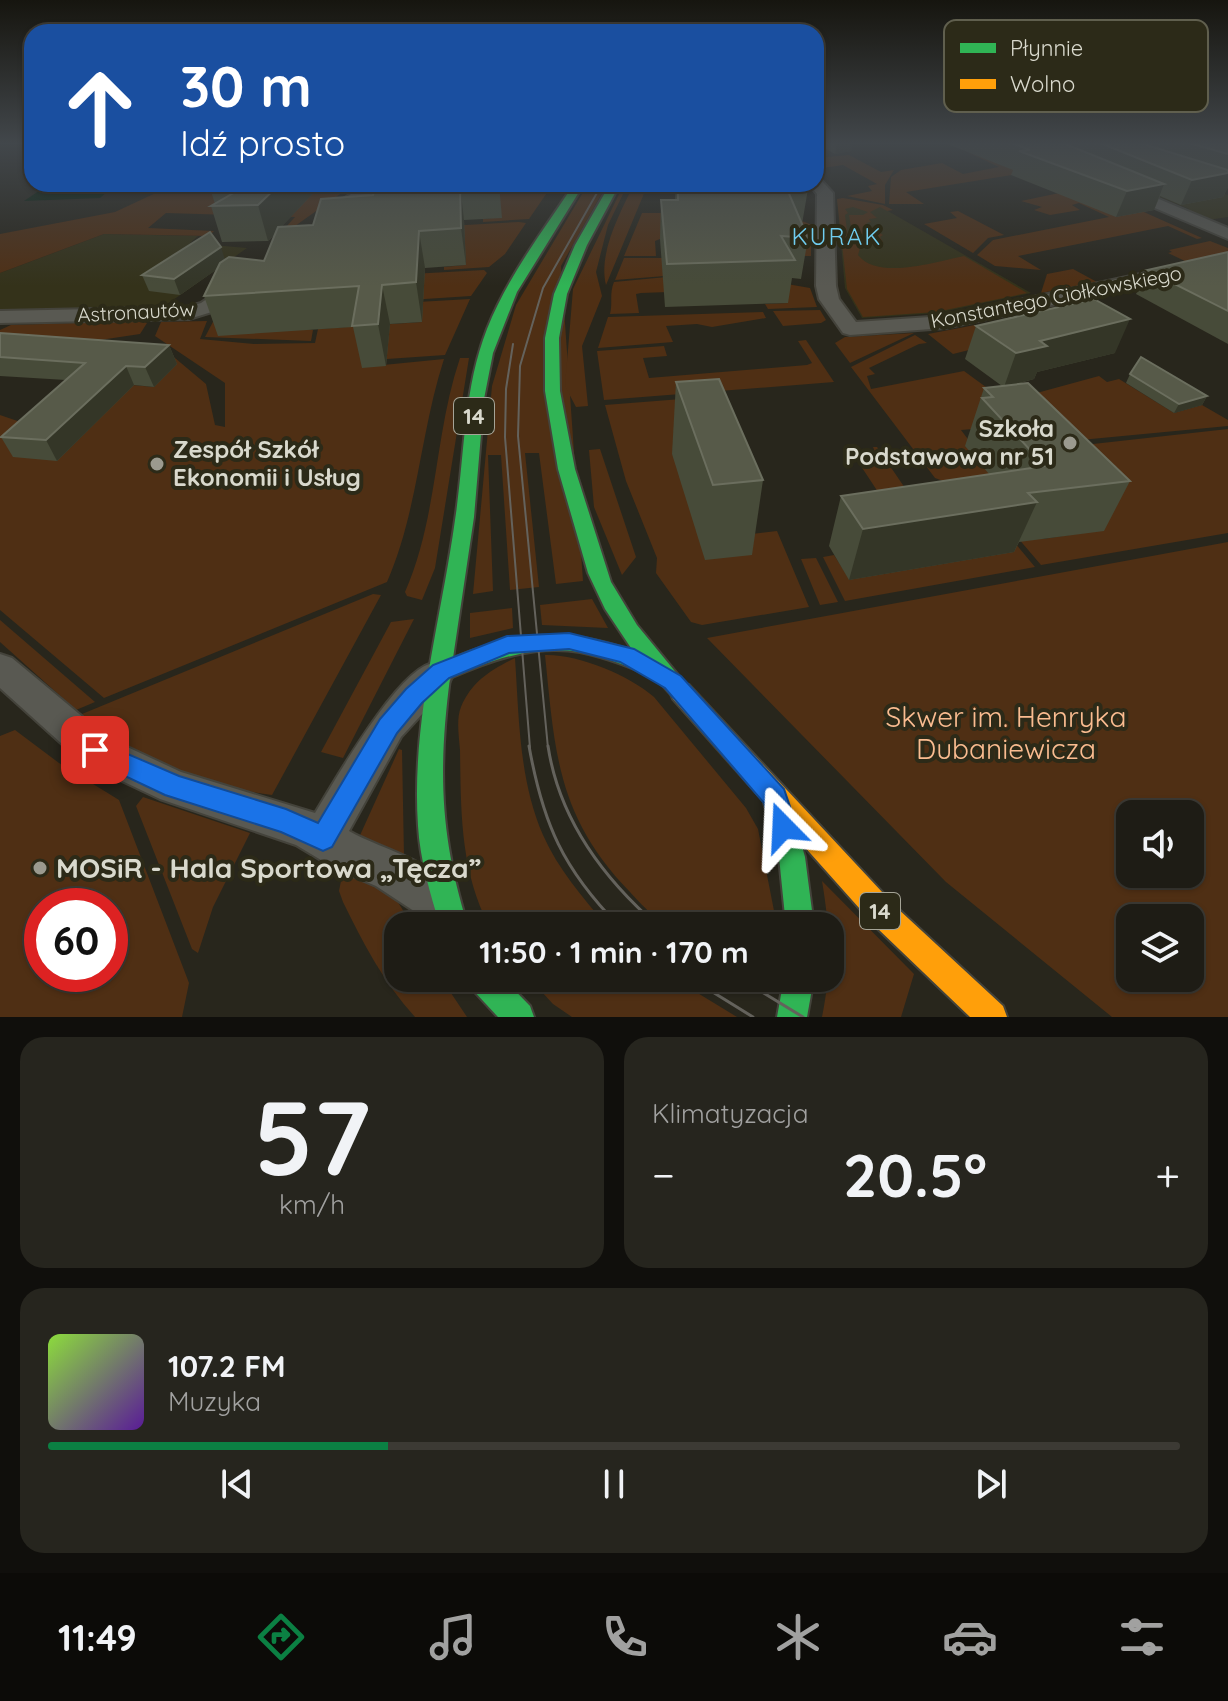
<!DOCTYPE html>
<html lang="pl">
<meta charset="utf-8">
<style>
body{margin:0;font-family:Quicksand,sans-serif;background:#26251e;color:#f1f3f6;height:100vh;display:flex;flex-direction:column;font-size:30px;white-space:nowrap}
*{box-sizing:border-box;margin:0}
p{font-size:26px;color:#a1a1a0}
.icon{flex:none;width:44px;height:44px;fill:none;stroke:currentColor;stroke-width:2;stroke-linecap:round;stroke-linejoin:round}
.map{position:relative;height:1017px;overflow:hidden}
.drawer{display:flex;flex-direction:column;gap:20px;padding:20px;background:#100f0c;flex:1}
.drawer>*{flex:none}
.guide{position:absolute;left:24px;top:24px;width:800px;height:168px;border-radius:24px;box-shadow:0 2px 6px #0004,0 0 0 2px #3c3a34;background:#1a4fa0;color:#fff;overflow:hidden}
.fabs{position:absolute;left:1116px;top:800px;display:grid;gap:16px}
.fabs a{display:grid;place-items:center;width:88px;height:88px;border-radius:16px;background:#1e1c15;box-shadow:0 2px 6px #0004,0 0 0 2px #3c3a34;font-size:40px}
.speed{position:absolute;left:24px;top:888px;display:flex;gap:16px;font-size:40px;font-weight:700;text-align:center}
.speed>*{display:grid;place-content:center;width:104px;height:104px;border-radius:50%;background:#1e1c15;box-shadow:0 2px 6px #0004,0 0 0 2px #3c3a34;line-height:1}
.speed .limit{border:12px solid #d22;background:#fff;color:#111}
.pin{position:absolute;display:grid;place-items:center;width:68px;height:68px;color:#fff;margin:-34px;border-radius:16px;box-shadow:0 4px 12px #0006}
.me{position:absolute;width:88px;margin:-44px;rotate:339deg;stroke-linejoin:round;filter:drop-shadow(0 0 6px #0008)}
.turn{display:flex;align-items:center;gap:28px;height:168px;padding:0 24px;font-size:36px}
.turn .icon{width:104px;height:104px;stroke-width:2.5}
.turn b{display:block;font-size:56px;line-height:68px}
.big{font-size:60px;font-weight:700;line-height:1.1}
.drawer .card{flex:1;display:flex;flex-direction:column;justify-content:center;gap:12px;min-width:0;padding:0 28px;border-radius:24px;background:#26251e}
.drawer .dial{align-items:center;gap:0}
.dial b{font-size:104px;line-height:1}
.song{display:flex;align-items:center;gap:24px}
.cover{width:96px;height:96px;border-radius:12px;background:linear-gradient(135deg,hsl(90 70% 55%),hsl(270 70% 35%))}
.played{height:8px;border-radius:4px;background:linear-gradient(90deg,#0b8043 30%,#3c3a34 30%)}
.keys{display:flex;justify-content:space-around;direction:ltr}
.heat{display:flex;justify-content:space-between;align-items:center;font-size:44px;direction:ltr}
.drawer .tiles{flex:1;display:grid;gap:20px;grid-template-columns:1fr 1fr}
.card:last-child{grid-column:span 2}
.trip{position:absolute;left:384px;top:912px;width:460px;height:80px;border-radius:24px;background:#1e1c15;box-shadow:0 2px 6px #0004,0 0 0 2px #3c3a34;font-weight:700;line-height:80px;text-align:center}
.dock{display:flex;height:128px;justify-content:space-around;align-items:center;background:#0c0b08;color:#a1a1a0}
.dock .icon{width:56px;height:56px}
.dock .selected{color:#0b8043}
.dock b{font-size:36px;color:#f1f3f6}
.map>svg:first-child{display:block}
.built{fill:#34321a}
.green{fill:#4f2f14;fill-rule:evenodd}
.water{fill:#06200d}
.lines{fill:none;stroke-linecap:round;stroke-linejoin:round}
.street-casing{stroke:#44433b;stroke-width:4}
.fast-casing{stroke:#44433b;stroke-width:4}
.slow-casing{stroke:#44433b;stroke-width:4}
.street{fill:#595952;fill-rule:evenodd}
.fast{fill:#30b455;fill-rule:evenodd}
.slow{fill:#ff9f0a;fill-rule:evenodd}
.tram-far1{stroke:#64625c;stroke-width:2}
.tram{stroke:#64625c;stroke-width:3}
.wall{fill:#474b39}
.shaded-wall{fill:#343627}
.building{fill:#575a49;stroke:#6b6e5e;stroke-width:2}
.route{fill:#1a73e8;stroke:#114b97;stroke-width:2}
.poi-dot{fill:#9b9a8f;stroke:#2c2a18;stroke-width:3}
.labels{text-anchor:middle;stroke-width:8;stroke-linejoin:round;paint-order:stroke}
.far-street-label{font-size:20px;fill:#d9d9cd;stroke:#2c2a18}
.shield{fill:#2c2a18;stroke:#a5a497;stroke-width:2}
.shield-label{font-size:22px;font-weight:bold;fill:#d9d9cd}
.far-quarter-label{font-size:24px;letter-spacing:2px;fill:#70cdef;stroke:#2c2a18}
.poi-label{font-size:24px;font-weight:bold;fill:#d9d9cd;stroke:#2c2a18;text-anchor:end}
.near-park-label{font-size:28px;fill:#fabc90;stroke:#2c2a18}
.near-poi-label{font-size:28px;font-weight:bold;fill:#d9d9cd;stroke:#2c2a18;text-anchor:start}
.key{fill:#2c2a18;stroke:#605f4e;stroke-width:2}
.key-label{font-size:22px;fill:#d9d9cd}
</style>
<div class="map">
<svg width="1228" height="1017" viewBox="0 0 1228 1017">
<rect width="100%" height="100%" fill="#28261c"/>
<g class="built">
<polygon points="1059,143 1228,195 1228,217 1208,220 1186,211 1189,209 1071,160"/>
<polygon points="837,199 881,207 1031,293 937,313 862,318 845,288"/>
<polygon points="104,234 198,236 190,243 247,248 166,305 0,312 0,273"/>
</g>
<g class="green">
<polygon points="967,152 1042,170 906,192 924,204 889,204 891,177 901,170 942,163 963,174 999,167"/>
<polygon points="849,155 881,172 894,170 885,185 885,204 847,196 872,191 868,186 877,184 843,165 816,169 816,158"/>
<polygon points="175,184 267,184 260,189 343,192 288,231 285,228 295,217 166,213 148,228 214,231 209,236 104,234 0,273 0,234 115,212"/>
<polygon points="522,184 553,184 529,219 483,222 483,219 502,217 354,208 377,193"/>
<polygon points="588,184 607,184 561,266 583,581 556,584 539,453 525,453 539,587 510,590 501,455 488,455 493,591 473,594 492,386 516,305"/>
<polygon points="624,184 628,184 608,225 596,272 602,296 582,346 588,406 576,407 565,386 573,289"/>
<path d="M634 184H648L606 285C598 253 620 213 634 184Z"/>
<polygon points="1088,187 1202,238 1197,239 1168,226 1018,256 1041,270 995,266 977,255 993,240 1109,217 1079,203 1072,205 1080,210 1050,215 1034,210 1042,207 1021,201"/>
<path d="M843 198 883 205 893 210 887 211 880 207 870 212 877 218 869 219 871 222 866 223 883 235 880 237 883 242 874 243 869 235 852 233 849 215H863L868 212 853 207 845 209 848 213 845 215 848 238 861 245 858 255C878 281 938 261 964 256L1027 293 936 312 863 317 847 289 837 199Z"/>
<polygon points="958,211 1004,235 988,238 973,253 924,224 957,218 950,212"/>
<path d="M642 213C686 214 775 207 812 225V229L798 227 796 235 811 237V256H771L660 239 655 241 656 256H624Z"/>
<polygon points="519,222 526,223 505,254 489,267 444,270 444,267 465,265 465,253 342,232"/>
<polygon points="1210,241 1228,248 1228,253 1187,262 1168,253 1172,252 1169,250"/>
<polygon points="624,258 676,258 665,276 615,280"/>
<polygon points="1073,269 1097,282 1041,293 1047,274"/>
<polygon points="484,270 487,273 471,296 348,304 411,274"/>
<path d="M677 276 764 280 810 288 817 307 768 309 765 304 788 303 781 288 641 293 636 294 639 313 610 314C613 302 609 294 614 282Z"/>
<path d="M470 299 445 355 387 359 363 367 444 359C420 433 418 511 387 582L104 698 0 610V415L35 427 57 460 132 385 154 387 176 365 151 344 175 358 206 384 215 425 225 427V383L155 336 161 322 207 321 200 339 254 344 315 343 318 329 422 322 400 303Z"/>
<polygon points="820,310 826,320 821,323 783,326 773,311"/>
<polygon points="763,312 766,318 712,327 697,324 666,326 673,342 598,348 608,317"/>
<polygon points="216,316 313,330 311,341 205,337"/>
<polygon points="142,321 147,323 140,334 40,349 0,340 0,330 11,325"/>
<polygon points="975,325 1001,342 953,354 928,334"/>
<polygon points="914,333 850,363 835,343 845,337"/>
<polygon points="915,335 927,343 919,344 869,368 875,374 867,376 871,389 964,371 1024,415 1033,424 961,430 1043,539 1103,530 1057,448 1228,429 1228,533 1041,565 981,495 935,478 851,367"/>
<polygon points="806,340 834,382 604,400 597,351 664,346 667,356 643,358 649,378 807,365 812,363 798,341"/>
<path d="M460 358H469L435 568 422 600 407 596 405 592C438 517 434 435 460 358Z"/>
<polygon points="1099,376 1107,382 1119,379 1174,413 1202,405 1228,420 1228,426 1070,441 1033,394"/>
<polygon points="720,396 712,451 672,454 744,535 777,531 809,607 702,625 691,622 656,573 657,558 626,481 605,405"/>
<polygon points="873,447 877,447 907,491 880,495 853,454 875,452"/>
<polygon points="600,449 636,557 622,575 594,507 589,450"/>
<polygon points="980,501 1035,567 845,601 823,557 834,555 850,580"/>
<path d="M1228 542V1017H1112L946 882 707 638ZM1130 814H1190V874H1130ZM1190 918V978H1130V918Z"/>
<polygon points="816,558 838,602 820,605 801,559"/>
<path d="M373 594 381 595 272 795C208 787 130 756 82 714Z"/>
<polygon points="592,599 608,628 542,625 540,605"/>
<polygon points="512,608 513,628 470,638 470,613"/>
<polygon points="414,619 343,758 321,752 391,622"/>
<polygon points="0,620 95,702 76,710 0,642"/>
<path d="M545 655C578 654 629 675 654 697L746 808 758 829 777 926C750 926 697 931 673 926 658 923 640 903 630 892 557 817 555 752 545 655Z"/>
<path d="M515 658C519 717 519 780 543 835 558 869 583 898 607 926H489C460 869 461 812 460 750 459 737 456 719 461 707 472 681 491 670 515 658Z"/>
<path d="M15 730 59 763 119 800 189 983 182 1017H0V736ZM42 906H110V974H42Z"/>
<polygon points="399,749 402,750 404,856 357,842"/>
<polygon points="143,797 250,833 213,907 198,953 192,949 136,806"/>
<path d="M343 871C382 887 393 886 411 926H398V978H441L467 1017H415C384 983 363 943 343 902L339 891Z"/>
<path d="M822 881 914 974 901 1017H822C832 970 830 928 822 881Z"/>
<polygon points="529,978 673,978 737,1017 572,1017 553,1004"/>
</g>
<polygon class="water" points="49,184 116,184 100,198 24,201"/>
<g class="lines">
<g class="street-casing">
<g id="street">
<polygon points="816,178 821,180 833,193 836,286 839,299 856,322 945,316 1228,255 1228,267 945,328 850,335 843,333 819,299 816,286 817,194 809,184 816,184"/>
<polygon points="366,184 384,184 333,222 321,222 319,218 321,214"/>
<polygon points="1123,184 1228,228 1228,239 1117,192 1117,186"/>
<polygon points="239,277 246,279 249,283 246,287 215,311 189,319 0,323 0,311 187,307 201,303"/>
<path d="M0 654 12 658 108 738 181 772 315 813C333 784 401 663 435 663 439 663 443 666 447 667L452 677 447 687 401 737 349 831C384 851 443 862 460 902L453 917 438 924 423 917 376 886 336 869 296 845 160 799 82 762 0 688Z"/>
</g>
</g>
<g class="fast-casing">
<g id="fast">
<path d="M574 184H584L517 292 493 353 484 399 474 517 453 658C518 631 566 627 633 651L605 609 588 573 558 469 545 391V338L554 294 575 245 610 184H620L587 245 567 294 559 338 560 391 575 469 611 582 637 625 692 692 689 699C673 704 671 692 660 683 641 669 604 657 580 652 535 644 491 660 450 678 438 770 440 837 468 926H440C430 893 420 860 418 826 411 722 441 621 455 520 465 456 463 390 487 329 508 276 543 231 574 184Z"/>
<polygon points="777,791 786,795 790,803 805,857 814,926 786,926 779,857 764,803 768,795"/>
<polygon points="468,978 503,978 530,1006 534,1017 498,1017 472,989"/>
<polygon points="784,978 814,978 807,1017 777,1017"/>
</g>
</g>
<g class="slow-casing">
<polygon id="slow" points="681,683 689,685 896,907 1003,1006 1007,1017 970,1017 876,927 673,699 670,692 673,685"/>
</g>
<use href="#street" class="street"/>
<use href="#fast" class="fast"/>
<use href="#slow" class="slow"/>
<g class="tram-far1">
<polyline points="513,344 506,389 505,437 530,748"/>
<polyline points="548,748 518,436 520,366 543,288 602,184"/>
</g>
<g class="tram">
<path d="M529 746C543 824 563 869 619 926"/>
<path d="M548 746C559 819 604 879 658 926"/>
<polyline points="690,978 753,1017"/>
<polyline points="739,978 803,1017"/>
</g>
</g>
<g class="wall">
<polygon points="816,143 852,143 851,151 835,154"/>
<polygon points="945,143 1228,143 1228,187 1223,197 1181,205 1160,196 1154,210 1116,217 1011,175 1013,170"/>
<polygon points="219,184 322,184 282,226 313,225 373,195 376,184 499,184 502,218 464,220 466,265 425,268 422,322 390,324 386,366 362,368 353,327 218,336 204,296 217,269 180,295 149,291 142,275 225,260 264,261 275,234 268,241 222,242 211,206 215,204 211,191"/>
<polygon points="676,184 806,184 808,189 802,224 808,238 801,279 792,278 788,303 665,307 660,239 661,200 675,200"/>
<polygon points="1228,252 1228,344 1136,294 1147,270"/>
<polygon points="976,326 1115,353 1037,372 1034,379 1013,385 1130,481 1104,531 1019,542 1014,552 849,580 829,546 841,496 989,474 965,446 984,388 1002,386 965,359"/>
<polygon points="0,333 169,345 177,364 154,387 134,385 57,461 13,457 1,437 66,380 0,376"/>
<polygon points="1130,374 1207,396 1202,405 1174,413 1126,383"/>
<polygon points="676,382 763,480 752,555 705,560 672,454"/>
</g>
<g class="shaded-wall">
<polygon points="837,143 852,143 851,151 835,154"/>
<polygon points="1228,173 1228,187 1223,197 1181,205 1192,180"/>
<polygon points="280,184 322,184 268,241 258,205"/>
<polygon points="338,184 348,184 340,193"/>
<polygon points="1164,184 1154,210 1116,217 1127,191"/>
<polygon points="460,185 464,220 466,265 461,228"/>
<polygon points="419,231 425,268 422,322 416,282"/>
<polygon points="221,247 226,263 180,295 174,279"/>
<polygon points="382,285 390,324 386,366 378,324"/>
<polygon points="1130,319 1115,353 1037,372 1034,379 1004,387 1016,353 1040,341"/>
<polygon points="169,345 177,364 154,387 145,367"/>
<polygon points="126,366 134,385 57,461 46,440"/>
<polygon points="1207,396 1202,405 1174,413 1179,404"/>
<polygon points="1037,502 1014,552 849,580 863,529"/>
</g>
<g class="building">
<polygon points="1012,143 1063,143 1164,184 1127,191 1019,151 1030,150"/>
<polygon points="1100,143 1140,143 1228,170 1228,173 1192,180"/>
<polygon points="1189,143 1228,143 1228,154"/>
<polygon points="219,184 280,184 258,205 211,206 235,192 211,191"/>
<polygon points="376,184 483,184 460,185 461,228 419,231 416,282 382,285 378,324 352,326 359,286 204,296 220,263 229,257 264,261 278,227 313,225 321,199 373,195"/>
<polygon points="678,184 806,184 808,189 787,189 808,238 781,236 795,260 667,264 661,200 678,200"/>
<polygon points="210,232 221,247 174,279 142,275"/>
<polygon points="1228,252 1228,311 1147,270"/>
<polygon points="1094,299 1130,319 1040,341 1047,346 1016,353 976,326"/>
<polygon points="0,333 169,345 145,367 126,366 46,440 1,437 85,363 0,357"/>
<polygon points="1141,357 1207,396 1179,404 1130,374"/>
<polygon points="719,379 763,480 713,485 676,382"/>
<polygon points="1028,383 1130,481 1028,493 1037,502 863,529 841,496 1045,466 982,398 993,397 984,388"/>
</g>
<linearGradient id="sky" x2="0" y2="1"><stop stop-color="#16150f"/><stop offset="0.5" stop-color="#42474b"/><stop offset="1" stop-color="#42474b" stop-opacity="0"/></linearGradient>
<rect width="1228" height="286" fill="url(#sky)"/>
<polygon class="route" points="569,633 634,649 681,676 784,789 797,827 793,836 783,840 774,836 764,803 665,688 620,662 569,649 509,653 449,678 422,703 397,733 332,847 323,851 281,832 165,795 87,758 83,750 87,743 95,740 179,776 286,809 318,823 380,719 406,689 433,665 507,636"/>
<g class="poi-dot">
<circle cx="1070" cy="443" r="8"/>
<circle cx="157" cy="464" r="8"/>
<circle cx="40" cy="868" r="8"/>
</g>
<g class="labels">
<g class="far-street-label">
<text transform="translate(1056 297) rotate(-11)" y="7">Konstantego Ciołkowskiego</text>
<text transform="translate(136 312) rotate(-3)" y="7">Astronautów</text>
</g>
<g class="shield">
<rect x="454" y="398" width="40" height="36" rx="6"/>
<rect x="860" y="893" width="40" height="36" rx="6"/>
</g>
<g class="shield-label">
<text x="474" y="424">14</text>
<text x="880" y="919">14</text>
</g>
<g class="far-quarter-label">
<text x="837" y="245">KURAK</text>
</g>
<g class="poi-label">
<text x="1054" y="437">Szkoła<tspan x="1054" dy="28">Podstawowa nr 51</tspan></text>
<text x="173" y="458" text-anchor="start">Zespół Szkół<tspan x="173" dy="28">Ekonomii i Usług</tspan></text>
</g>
<g class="near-park-label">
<text x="1006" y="727">Skwer im. Henryka<tspan x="1006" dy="32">Dubaniewicza</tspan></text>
</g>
<g class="near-poi-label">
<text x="56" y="878">MOSiR - Hala Sportowa „Tęcza”</text>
</g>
</g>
<rect x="944" y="20" width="264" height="92" rx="12" class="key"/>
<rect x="960" y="43" width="36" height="10" fill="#30b455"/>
<rect x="960" y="79" width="36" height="10" fill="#ff9f0a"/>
<g class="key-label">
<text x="1010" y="56">Płynnie</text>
<text x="1010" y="92">Wolno</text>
</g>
</svg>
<div class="fabs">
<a><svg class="icon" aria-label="sound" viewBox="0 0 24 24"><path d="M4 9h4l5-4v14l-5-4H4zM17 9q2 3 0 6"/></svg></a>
<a><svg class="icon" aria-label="layers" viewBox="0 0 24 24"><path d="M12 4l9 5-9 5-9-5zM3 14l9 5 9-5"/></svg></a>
</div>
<div class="speed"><div class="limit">60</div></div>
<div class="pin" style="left:95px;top:750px;background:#d93025"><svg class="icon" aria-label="arrive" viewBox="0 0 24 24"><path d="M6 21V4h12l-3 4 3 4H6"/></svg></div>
<svg class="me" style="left:783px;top:827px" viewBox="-20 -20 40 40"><path d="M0-17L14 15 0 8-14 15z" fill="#1a73e8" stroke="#fff" stroke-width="4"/></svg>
<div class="trip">11:50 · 1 min · 170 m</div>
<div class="guide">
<div class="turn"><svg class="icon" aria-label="ahead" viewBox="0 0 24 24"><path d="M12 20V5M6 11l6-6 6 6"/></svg><div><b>30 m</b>Idź prosto</div></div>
</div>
</div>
<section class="drawer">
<div class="tiles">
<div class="card dial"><b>57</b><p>km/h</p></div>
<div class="card"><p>Klimatyzacja</p>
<div class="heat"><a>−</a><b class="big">20.5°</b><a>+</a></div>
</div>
<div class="card">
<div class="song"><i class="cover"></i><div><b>107.2 FM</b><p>Muzyka</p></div></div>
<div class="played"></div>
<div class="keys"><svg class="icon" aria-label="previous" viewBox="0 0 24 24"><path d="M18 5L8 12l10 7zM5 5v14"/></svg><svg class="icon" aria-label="pause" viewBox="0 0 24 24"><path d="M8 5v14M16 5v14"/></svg><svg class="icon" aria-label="next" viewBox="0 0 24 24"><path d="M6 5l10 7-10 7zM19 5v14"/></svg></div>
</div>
</div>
</section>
<nav class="dock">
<b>11:49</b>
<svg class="icon selected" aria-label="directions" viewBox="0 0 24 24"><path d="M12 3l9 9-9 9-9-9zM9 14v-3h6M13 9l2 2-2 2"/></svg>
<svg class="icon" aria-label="music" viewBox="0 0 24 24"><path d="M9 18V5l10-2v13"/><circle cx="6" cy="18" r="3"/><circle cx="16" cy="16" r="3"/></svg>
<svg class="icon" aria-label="phone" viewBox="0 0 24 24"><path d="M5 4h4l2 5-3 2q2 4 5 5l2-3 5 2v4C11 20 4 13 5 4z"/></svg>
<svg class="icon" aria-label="climate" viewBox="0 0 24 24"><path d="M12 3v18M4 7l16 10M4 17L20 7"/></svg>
<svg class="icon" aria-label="car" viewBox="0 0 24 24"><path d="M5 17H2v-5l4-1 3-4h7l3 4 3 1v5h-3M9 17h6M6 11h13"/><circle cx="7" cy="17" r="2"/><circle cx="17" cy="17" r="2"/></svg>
<svg class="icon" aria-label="filters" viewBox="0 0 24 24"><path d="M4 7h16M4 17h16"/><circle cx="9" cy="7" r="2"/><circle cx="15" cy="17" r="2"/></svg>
</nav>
